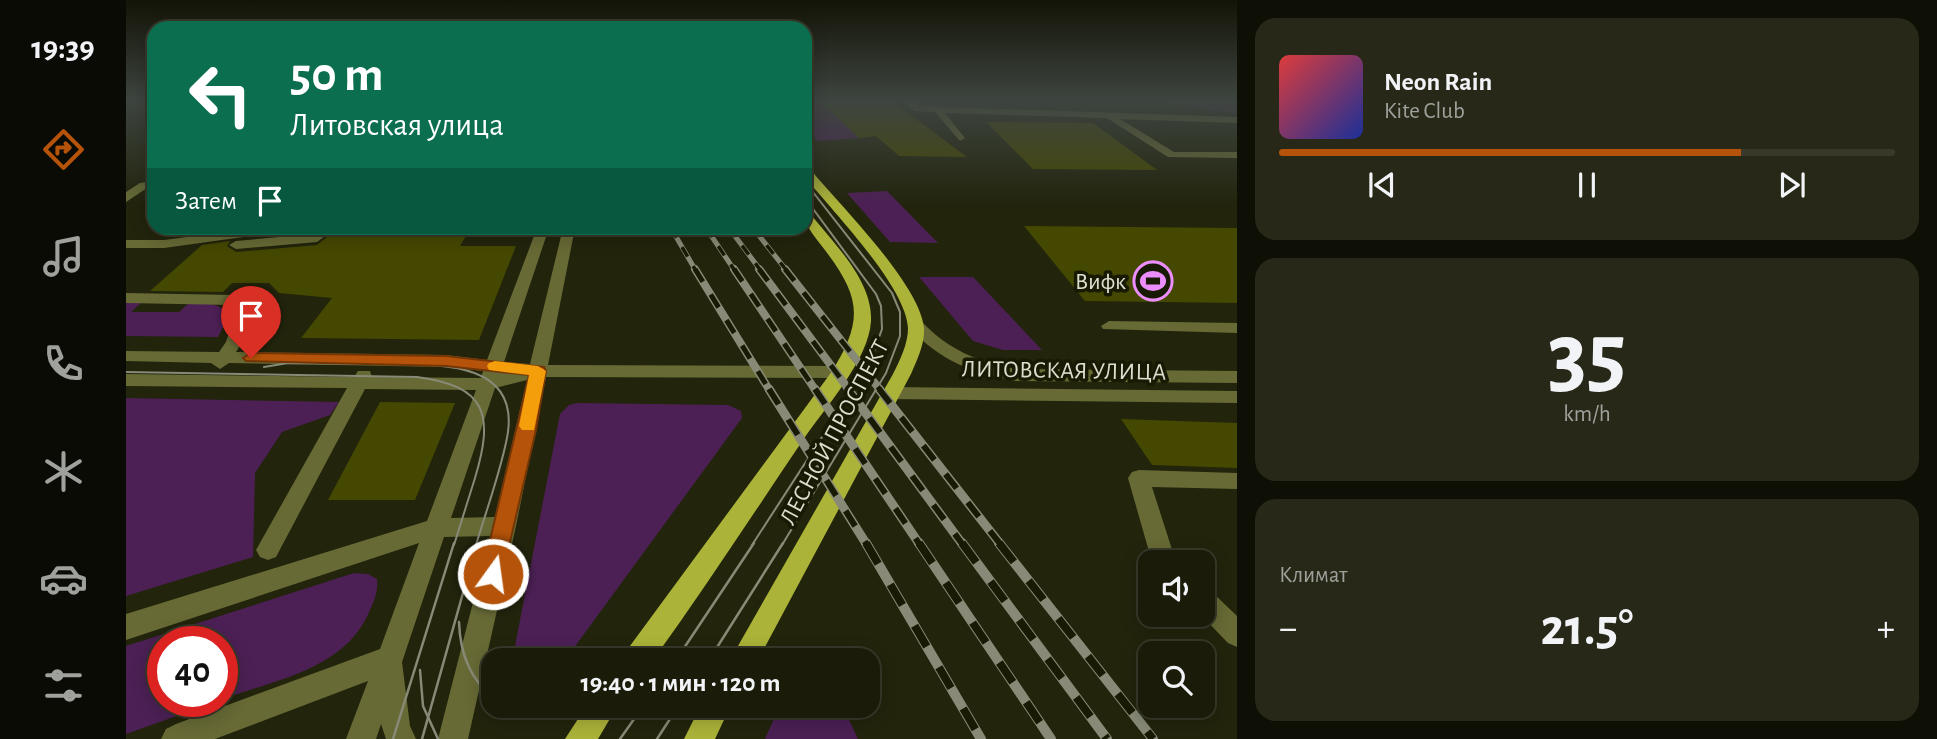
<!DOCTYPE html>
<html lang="ru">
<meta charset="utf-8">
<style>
body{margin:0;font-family:"Alegreya Sans",sans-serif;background:#272817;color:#f1f3f6;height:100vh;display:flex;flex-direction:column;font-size:26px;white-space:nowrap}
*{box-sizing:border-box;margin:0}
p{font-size:23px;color:#9fa19c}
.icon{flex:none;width:38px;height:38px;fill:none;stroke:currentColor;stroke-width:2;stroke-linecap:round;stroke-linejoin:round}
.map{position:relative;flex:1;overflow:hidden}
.details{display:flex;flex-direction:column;gap:18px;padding:18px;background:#0e0f05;width:700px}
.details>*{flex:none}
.banner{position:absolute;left:21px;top:21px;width:665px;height:214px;border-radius:21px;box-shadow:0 4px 18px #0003,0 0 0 2px #38392a;background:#0b6e4f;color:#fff;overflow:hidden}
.controls{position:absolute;left:1012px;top:550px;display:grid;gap:14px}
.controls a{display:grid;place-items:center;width:77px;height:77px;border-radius:14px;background:#1a1b09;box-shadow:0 4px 18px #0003,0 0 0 2px #38392a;font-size:35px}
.speed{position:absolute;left:21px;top:626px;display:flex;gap:14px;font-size:35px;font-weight:700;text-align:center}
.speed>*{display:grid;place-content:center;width:91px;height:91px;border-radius:50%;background:#1a1b09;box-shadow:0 4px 18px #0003,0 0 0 2px #38392a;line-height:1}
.speed .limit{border:10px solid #d22;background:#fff;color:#111}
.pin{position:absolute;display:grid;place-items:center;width:60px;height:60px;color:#fff;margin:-72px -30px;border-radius:50% 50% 50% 0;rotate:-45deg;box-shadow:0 0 7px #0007}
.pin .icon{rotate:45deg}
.me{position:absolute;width:77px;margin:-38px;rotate:14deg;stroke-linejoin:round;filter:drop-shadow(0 0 5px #0008)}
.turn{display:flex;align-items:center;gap:24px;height:147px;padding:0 28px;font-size:32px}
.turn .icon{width:91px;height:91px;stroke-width:2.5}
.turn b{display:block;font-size:49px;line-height:60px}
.then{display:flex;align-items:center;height:66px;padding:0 28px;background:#0003;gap:14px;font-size:26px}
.big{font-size:52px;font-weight:700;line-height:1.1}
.details .widget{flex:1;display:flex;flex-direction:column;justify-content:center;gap:10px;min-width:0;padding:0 24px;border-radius:21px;background:#272817}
.details .dial{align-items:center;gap:0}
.dial b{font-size:91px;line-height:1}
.song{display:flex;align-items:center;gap:21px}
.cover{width:84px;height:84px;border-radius:10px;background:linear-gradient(135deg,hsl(0 70% 55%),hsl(230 70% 35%))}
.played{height:7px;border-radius:4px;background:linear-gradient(90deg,#b45309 75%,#38392a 75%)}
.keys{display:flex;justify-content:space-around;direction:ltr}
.heat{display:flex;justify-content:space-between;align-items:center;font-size:38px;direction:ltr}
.trip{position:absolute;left:355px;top:648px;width:399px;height:70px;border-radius:21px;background:#1a1b09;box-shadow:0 4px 18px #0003,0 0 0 2px #38392a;font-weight:700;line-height:70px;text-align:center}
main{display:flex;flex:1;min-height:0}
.dock{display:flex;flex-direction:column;width:126px;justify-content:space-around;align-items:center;background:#0a0b04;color:#9fa19c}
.dock .icon{width:49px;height:49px}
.dock .selected{color:#b45309}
.dock b{font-size:32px;color:#f1f3f6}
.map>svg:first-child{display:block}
.green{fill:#4c2055}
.building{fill:#454801}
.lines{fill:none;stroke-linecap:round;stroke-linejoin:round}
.minor{fill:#676a35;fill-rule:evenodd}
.major{fill:#acb339;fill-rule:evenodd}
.tram-far1{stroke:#888a77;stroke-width:2}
.tram{stroke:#888a77;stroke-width:2.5}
.rail-far3-casing{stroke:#888a77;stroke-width:5}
.rail-far2-casing{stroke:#888a77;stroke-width:8}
.rail-far1-casing{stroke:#888a77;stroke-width:9}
.rail-casing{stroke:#888a77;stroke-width:10}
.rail-far3{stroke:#191a03;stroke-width:3.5;stroke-dasharray:11;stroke-linecap:butt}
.rail-far2{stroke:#191a03;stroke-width:5;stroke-dasharray:15;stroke-linecap:butt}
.rail-far1{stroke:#191a03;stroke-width:6;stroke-dasharray:18;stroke-linecap:butt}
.rail{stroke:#191a03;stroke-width:8;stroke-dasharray:24;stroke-linecap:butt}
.route{fill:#b45309;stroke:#753606;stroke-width:2}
.slow{fill:#f59e0b}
.labels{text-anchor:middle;stroke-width:7;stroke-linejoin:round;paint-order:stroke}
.poi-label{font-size:24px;fill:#dbddce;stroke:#191a03;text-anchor:end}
.street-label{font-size:24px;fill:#dbddce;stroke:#191a03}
</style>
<main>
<nav class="dock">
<b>19:39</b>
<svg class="icon selected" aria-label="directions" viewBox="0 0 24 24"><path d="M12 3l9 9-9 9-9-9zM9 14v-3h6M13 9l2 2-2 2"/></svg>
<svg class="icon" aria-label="music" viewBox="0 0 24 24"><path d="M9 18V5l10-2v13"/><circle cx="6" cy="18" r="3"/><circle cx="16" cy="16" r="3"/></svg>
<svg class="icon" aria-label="phone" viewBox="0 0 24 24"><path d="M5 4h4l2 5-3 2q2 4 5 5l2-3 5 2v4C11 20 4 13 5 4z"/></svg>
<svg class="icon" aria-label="climate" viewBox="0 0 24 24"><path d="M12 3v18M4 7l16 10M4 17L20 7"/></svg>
<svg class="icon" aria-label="car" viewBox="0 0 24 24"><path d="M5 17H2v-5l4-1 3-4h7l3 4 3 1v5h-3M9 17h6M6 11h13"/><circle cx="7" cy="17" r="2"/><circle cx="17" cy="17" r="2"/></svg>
<svg class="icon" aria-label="filters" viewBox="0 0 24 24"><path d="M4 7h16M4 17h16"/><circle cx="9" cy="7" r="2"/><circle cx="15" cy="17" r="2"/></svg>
</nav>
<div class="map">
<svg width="1111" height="739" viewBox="0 0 1111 739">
<rect width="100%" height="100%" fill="#22240c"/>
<g class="green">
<polygon points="679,101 694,101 733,138 692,141 679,126"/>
<polygon points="1029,101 1111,101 1111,114"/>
<polygon points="761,191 812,243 764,242 721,193"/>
<polygon points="793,277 847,277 916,350 877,350 847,341"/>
<path d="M16 302 5 312H53L63 303C77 303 89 302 100 311L101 319 92 337 0 336V303Z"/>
<polygon points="0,398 213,402 204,415 156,432 129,473 127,557 0,596"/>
<polygon points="451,403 602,405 615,411 616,418 439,660 390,660 388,651 434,414 443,405"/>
<path d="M228 573 242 574 251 579C252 592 249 599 244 610 220 669 150 680 96 699V642H37V702H90L0 734V646Z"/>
<polygon points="654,705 716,705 732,739 639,739"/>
</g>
<g class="building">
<polygon points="694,101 766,101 841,157 773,156 750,136 733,138"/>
<polygon points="860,122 967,123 1031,170 907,169"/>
<polygon points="898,226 1111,228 1111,303 959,301"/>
<polygon points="212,228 275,228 271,233 341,234 334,246 390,246 353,340 175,338 206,298 153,293 143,283 106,283 97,292 24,291 76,245 104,241 101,246 110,252 191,245"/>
<polygon points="254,402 329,403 289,500 202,500"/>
<polygon points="995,419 1111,423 1111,468 1026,465"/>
</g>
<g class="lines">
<g class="minor">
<polygon points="777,101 787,101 794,106 1111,117 1111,123 994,119 1048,152 1111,152 1111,158 1042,157 981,118 819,113 839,138 834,141 809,112 789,111"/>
<polygon points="28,181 28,187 21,188 0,202 0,192 14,183"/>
<polygon points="129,228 159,228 153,232 38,248 0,248 0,240 38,240"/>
<polygon points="196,228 210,228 191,242 110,249 103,245 110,241 187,234"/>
<path d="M411 228H423L378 362 404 364 437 228H449L422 365 714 366 723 372 714 378 420 377 390 526 342 739H312L364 536 318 537 276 662 284 726 290 739H260L255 724 250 739H220L242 681 89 739H35L40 729 50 724 254 649 293 543 0 640V614L301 521 350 390 239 389 150 557 142 560 134 557 130 550 221 388 0 386V374L228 377 232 371H244L246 377 355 378 357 371 320 367 103 363 94 369 85 363 0 361V351L93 352 100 342 111 307 105 305 0 303V293L108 295 127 305 116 342 110 352 320 355 361 360ZM401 380 369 517 325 518 369 388Z"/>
<path d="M790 320 796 322C823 350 852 362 890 369L1111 371V383L890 381C847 373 814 361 784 328L782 325 784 322Z"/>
<polygon points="983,321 1111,323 1111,333 977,329 975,326"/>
<polygon points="765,387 1111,391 1111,403 765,399 759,397 756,393 759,389"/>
<polygon points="1013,470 1111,473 1111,489 1026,487 1050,562 1026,562 1002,478 1006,472"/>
<polygon points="1076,587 1085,591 1111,616 1111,647 1102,643 1074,614 1076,614"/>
</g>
<g class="major">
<path d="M679 167 683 168C712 203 794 284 798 328 799 344 791 360 785 374L632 660H604L767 374C774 360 782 344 782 328 780 286 706 211 679 177Z"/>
<path d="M679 211 683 212C707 243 747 280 745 321 743 360 698 409 677 440 627 514 579 588 527 660H498L501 650 704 374C740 319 734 295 695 245 686 233 679 226 679 211Z"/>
<polygon points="461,705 492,705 472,739 439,739"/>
<polygon points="575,705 605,705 589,739 558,739"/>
</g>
<g class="tram-far1">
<path d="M138 367 162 363C194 363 226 364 258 364 305 365 392 358 382 432 377 465 360 511 350 545"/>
<path d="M0 372 291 377C361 386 368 415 349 478 342 500 335 522 328 545"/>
<polyline points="626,545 744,363 756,329 755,306 750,294 679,198"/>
<polyline points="656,545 760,373 774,336 774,312 766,293 679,182"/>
</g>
<g class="tram">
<path d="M333 622C334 653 343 679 368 698"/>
<polyline points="550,660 628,543"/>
<polyline points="583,660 657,543"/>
<polyline points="294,670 297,706 312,739"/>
<path d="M380 705C417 724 452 721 490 705"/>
<polyline points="267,739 328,543"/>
<polyline points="296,739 351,543"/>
<polyline points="494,739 518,705"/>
<polyline points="531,739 553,705"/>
</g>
<g class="rail-far3-casing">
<g id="rail-far3">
<polyline points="545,228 570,271"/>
<polyline points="580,228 609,271"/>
<polyline points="603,228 635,271"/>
<polyline points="627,228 661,271"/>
</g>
</g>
<g class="rail-far2-casing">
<g id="rail-far2">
<polyline points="569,269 644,391"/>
<polyline points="608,269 690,391"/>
<polyline points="633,269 724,391"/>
<polyline points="659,269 755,391"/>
</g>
</g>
<g class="rail-far1-casing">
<g id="rail-far1">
<polyline points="643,389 741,545"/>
<polyline points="689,389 794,545"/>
<polyline points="722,389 837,545"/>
<polyline points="753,389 875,545"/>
</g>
</g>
<g class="rail-casing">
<g id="rail">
<polyline points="740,543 855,739"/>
<polyline points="793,543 925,739"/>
<polyline points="836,543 981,739"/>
<polyline points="873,543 1027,739"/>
</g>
</g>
<use href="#rail-far3" class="rail-far3"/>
<use href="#rail-far2" class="rail-far2"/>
<use href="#rail-far1" class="rail-far1"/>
<use href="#rail" class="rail"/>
</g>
<linearGradient id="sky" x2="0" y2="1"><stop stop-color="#131407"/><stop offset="0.49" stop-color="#3e4540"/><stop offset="1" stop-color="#3e4540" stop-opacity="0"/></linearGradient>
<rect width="1111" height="205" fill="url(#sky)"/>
<polygon class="route" points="125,353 320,356 418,367 420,371 410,430 375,581 367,584 359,581 356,574 403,375 320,366 120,361 117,358"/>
<polygon class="slow" points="369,361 412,366 420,371 408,430 396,430 393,426 403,375 363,370 361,366 363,363"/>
<defs>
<g id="stadium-ring" transform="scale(2.0125)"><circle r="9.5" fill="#191a03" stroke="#eb8dfc" stroke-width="1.5"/><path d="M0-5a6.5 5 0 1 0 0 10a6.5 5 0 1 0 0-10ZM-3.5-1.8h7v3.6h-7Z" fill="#eb8dfc"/></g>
</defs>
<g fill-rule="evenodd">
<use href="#stadium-ring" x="1027" y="281"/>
</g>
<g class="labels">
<g class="poi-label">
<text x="1000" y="289">Вифк</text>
</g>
<g class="street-label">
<text transform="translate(938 370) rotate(1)" y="8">ЛИТОВСКАЯ УЛИЦА</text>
<text transform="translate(708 432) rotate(-62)" y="8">ЛЕСНОЙ ПРОСПЕКТ</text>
</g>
</g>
</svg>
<div class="controls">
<a><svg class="icon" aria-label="sound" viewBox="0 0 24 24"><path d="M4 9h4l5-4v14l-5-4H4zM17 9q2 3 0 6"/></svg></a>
<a><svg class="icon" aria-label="search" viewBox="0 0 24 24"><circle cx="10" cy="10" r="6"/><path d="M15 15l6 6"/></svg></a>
</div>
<div class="speed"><div class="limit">40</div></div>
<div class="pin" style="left:125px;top:358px;background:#d93025"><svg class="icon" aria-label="arrive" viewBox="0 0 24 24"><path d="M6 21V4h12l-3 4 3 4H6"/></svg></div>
<svg class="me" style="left:367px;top:574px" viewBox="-20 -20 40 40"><circle r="17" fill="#b45309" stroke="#fff" stroke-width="3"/><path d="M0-11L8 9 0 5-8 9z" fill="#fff"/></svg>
<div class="trip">19:40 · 1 мин · 120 m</div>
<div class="banner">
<div class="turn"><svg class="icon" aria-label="left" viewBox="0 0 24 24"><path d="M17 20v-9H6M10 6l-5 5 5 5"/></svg><div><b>50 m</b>Литовская улица</div></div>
<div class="then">Затем<svg class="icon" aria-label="arrive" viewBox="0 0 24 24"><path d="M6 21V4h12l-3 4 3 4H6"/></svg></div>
</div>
</div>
<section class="details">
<div class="widget">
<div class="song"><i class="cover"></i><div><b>Neon Rain</b><p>Kite Club</p></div></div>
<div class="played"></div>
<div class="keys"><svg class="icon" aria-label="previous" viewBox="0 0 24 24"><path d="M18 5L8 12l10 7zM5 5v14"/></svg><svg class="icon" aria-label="pause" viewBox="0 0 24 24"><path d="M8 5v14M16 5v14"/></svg><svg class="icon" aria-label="next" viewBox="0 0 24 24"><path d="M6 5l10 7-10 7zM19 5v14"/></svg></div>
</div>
<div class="widget dial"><b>35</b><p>km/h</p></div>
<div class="widget"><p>Климат</p>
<div class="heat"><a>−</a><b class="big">21.5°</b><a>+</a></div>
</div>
</section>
</main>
